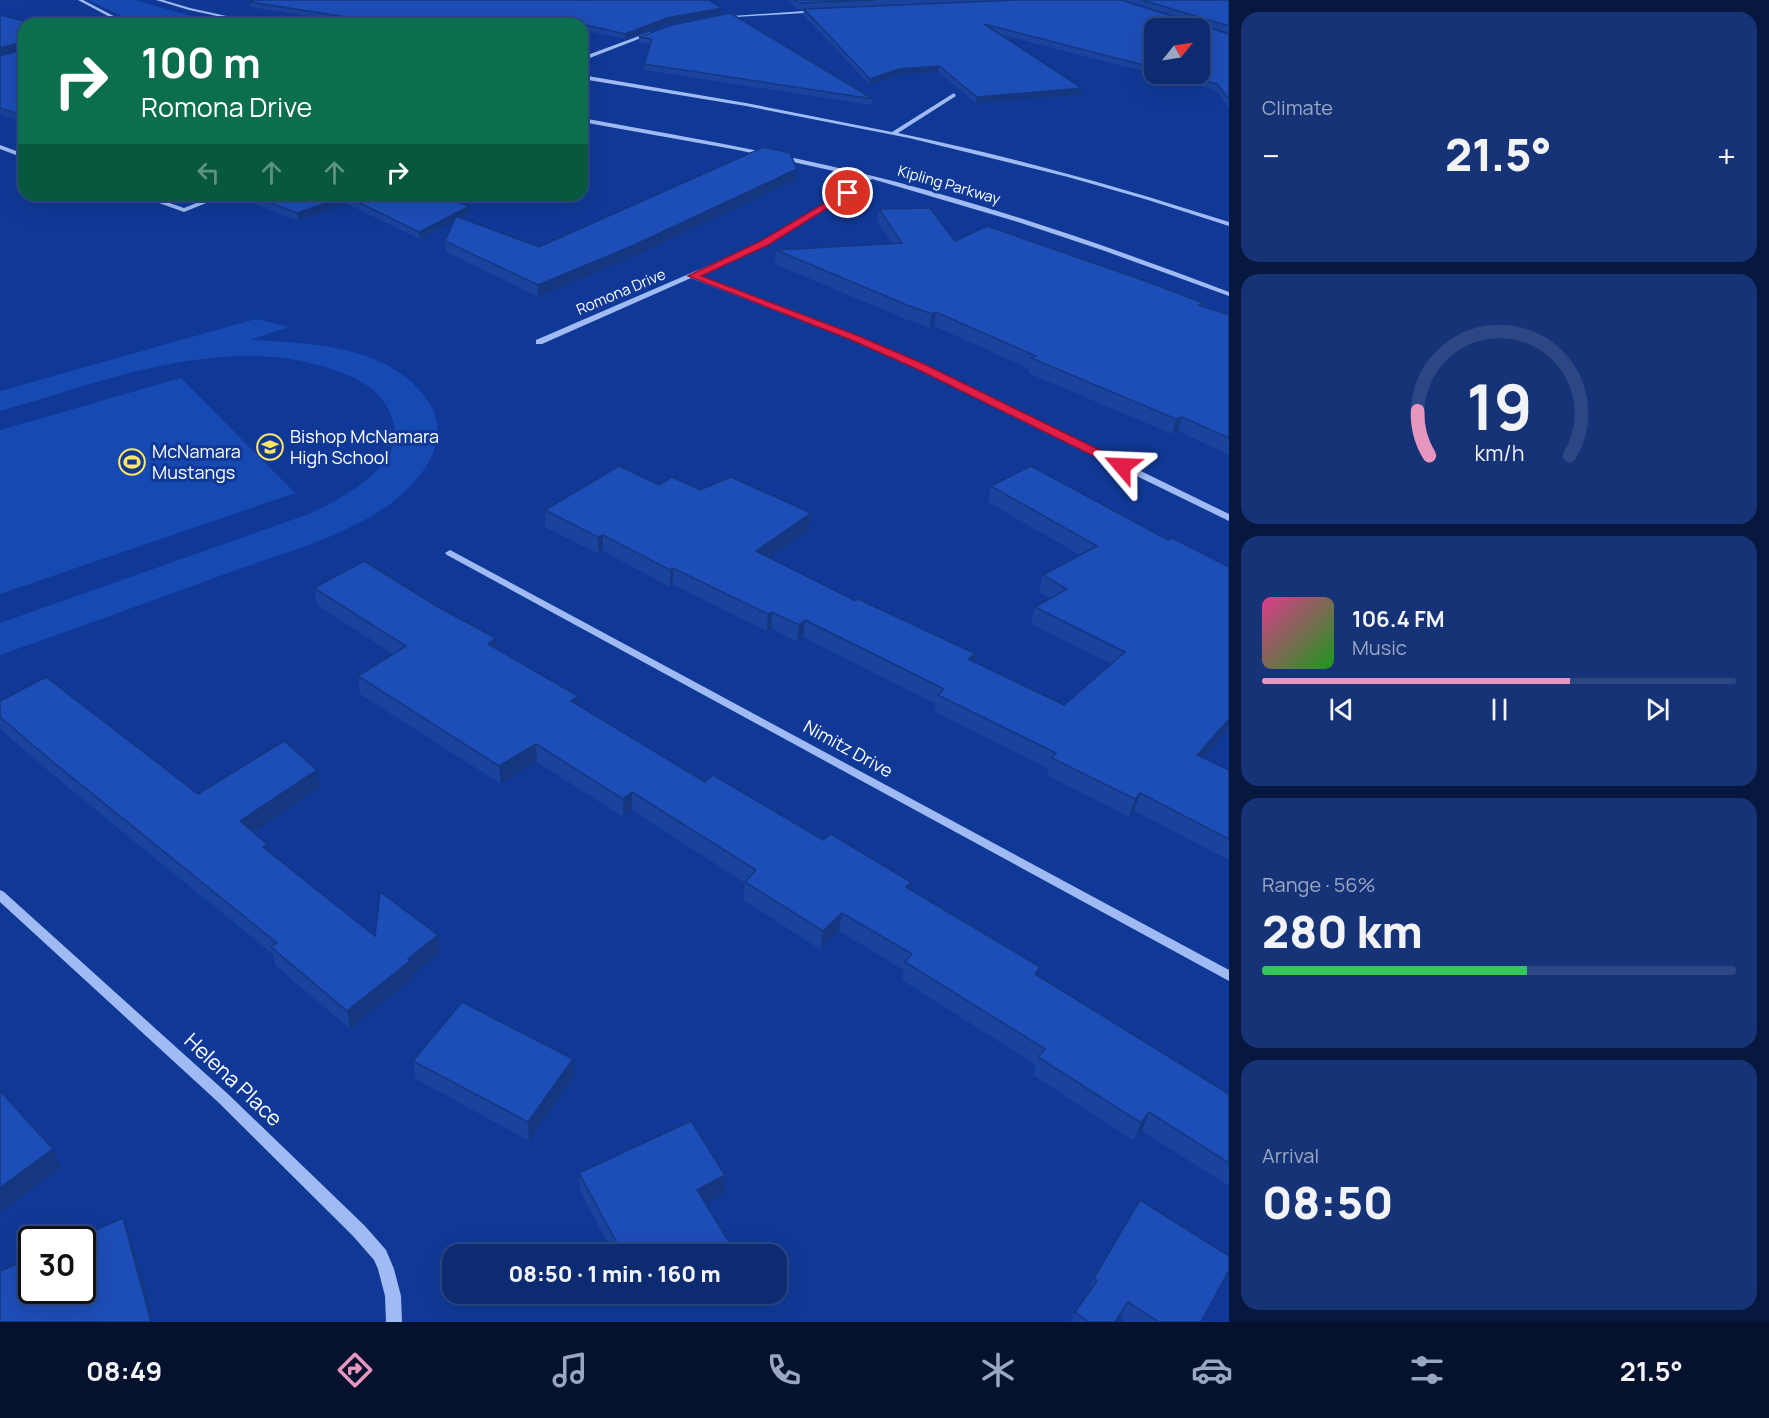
<!DOCTYPE html>
<meta charset="utf-8">
<style>
body{margin:0;font-family:Manrope,sans-serif;background:#153376;color:#f1f3f6;height:100vh;display:flex;flex-direction:column;font-size:22px;white-space:nowrap}
*{box-sizing:border-box;margin:0}
p{font-size:20px;color:#9aa7c3}
.icon{flex:none;width:33px;height:33px;fill:none;stroke:currentColor;stroke-width:2;stroke-linecap:round;stroke-linejoin:round}
.map{position:relative;flex:1;overflow:hidden}
.details{display:flex;flex-direction:column;gap:12px;padding:12px;background:#07183e;width:540px}
.details>*{flex:none}
.hud{position:absolute;left:18px;top:18px;width:570px;height:183px;border-radius:18px;box-shadow:0 6px 24px #0002,0 0 0 2px #2c4784;background:#0b6e4f;color:#fff;overflow:hidden}
.needle{width:39px;rotate:60deg}
.buttons{position:absolute;left:1144px;top:18px;display:grid;gap:12px}
.buttons a{display:grid;place-items:center;width:66px;height:66px;border-radius:12px;background:#0c2b71;box-shadow:0 6px 24px #0002,0 0 0 2px #2c4784;font-size:30px}
.speed{position:absolute;left:18px;top:1226px;display:flex;gap:12px;font-size:30px;font-weight:700;text-align:center}
.speed>*{display:grid;place-content:center;width:78px;height:78px;border-radius:50%;background:#0c2b71;box-shadow:0 6px 24px #0002,0 0 0 2px #2c4784;line-height:1}
.speed .limit{border:3px solid #111;border-radius:9px;background:#fff;color:#111}
.pin{position:absolute;display:grid;place-items:center;width:51px;height:51px;color:#fff;margin:-26px;border:3px solid #fff;border-radius:50%;box-shadow:0 2px 6px #0007}
.me{position:absolute;width:66px;margin:-33px;rotate:296deg;stroke-linejoin:round;filter:drop-shadow(0 0 4px #0008)}
.turn{display:flex;align-items:center;gap:21px;height:126px;padding:0 24px;font-size:27px}
.turn .icon{width:78px;height:78px;stroke-width:2.5}
.turn b{display:block;font-size:42px;line-height:51px}
.lanes{display:flex;align-items:center;height:57px;padding:0 24px;background:#0003;justify-content:center;gap:30px;direction:ltr}
.lanes .off{opacity:.35}
.big{font-size:45px;font-weight:800;line-height:1.1}
.details .tile{flex:1;display:flex;flex-direction:column;justify-content:center;gap:9px;min-width:0;padding:0 21px;border-radius:18px;background:#153376}
.details .dial{align-items:center;gap:0}
.dial svg{height:156px;overflow:visible;fill:none;stroke:#2c4784;stroke-width:7;stroke-linecap:round;text-anchor:middle}
.dial text{fill:#f1f3f6;stroke:none}
.song{display:flex;align-items:center;gap:18px}
.cover{width:72px;height:72px;border-radius:9px;background:linear-gradient(135deg,hsl(330 70% 55%),hsl(120 70% 35%))}
.played{height:6px;border-radius:3px;background:linear-gradient(90deg,#e797bd 65%,#2c4784 65%)}
.keys{display:flex;justify-content:space-around;direction:ltr}
.heat{display:flex;justify-content:space-between;align-items:center;font-size:33px;direction:ltr}
.charge{height:9px;border-radius:4px;background:linear-gradient(90deg,#34c759 56%,#2c4784 0)}
.trip{position:absolute;left:442px;top:1244px;width:345px;height:60px;border-radius:18px;background:#0c2b71;box-shadow:0 6px 24px #0002,0 0 0 2px #2c4784;font-weight:800;line-height:60px;text-align:center}
.tab-bar{display:flex;height:96px;justify-content:space-around;align-items:center;background:#05112d;color:#9aa7c3}
.tab-bar .icon{width:42px;height:42px}
.tab-bar .on{color:#e797bd}
.tab-bar b{font-size:27px;color:#f1f3f6}
main{display:flex;flex:1;min-height:0}
.map>svg:first-child{display:block}
.green{fill:#1749b2}
.lines{fill:none;stroke-linecap:round;stroke-linejoin:round}
.minor{fill:#a0bbf4;fill-rule:evenodd}
.wall{fill:#19439d;fill-rule:evenodd}
.shaded-wall{fill:#143780}
.building{fill:#1d4eb7;stroke:#143780;stroke-width:1.5}
.route{fill:#e11d48;stroke:#92132f;stroke-width:1.5}
.labels{text-anchor:middle;stroke-width:6;stroke-linejoin:round;paint-order:stroke}
.far-street-label{font-size:15px;fill:#fff;stroke:#103997}
.poi-label{font-size:18px;fill:#fff;stroke:#103997;text-anchor:start}
.street-label{font-size:18px;fill:#fff;stroke:#103997}
.near-street-label{font-size:21px;fill:#fff;stroke:#103997}
</style>
<main>
<div class="map">
<svg width="1229" height="1322" viewBox="0 0 1229 1322">
<rect width="100%" height="100%" fill="#103997"/>
<g class="green">
<polygon points="88,0 135,0 218,24 138,24"/>
<path d="M256 319 289 327 249 340C310 343 390 345 428 401 454 440 422 480 390 504 344 537 287 552 236 570 157 599 79 627 0 655V623L306 515C335 502 396 471 395 433 394 406 373 386 350 376 235 327 112 379 0 411V391Z"/>
<polygon points="181,378 295,493 0,594 0,430"/>
</g>
<g class="lines">
<g class="minor">
<polygon points="78,0 83,0 129,24 123,24"/>
<polygon points="156,0 163,0 190,8 263,24 254,24 189,10"/>
<polygon points="818,10 820,12 720,18 718,17"/>
<polygon points="650,32 654,33 582,61 582,57"/>
<path d="M582 75 746 103 892 132 954 93 956 96 898 133C1010 156 1120 187 1229 222V226L1148 200 1068 177 909 138 746 106 582 79Z"/>
<path d="M582 118C686 137 791 155 893 181 1007 211 1119 250 1229 292V296L1102 250 1018 222 872 179 767 244 697 275 856 335 923 365 1229 514V521L917 369 850 339 691 278 542 344H536V340L763 242 866 178 738 150 582 122Z"/>
<polygon points="0,145 24,154 24,158 0,149"/>
<polygon points="137,195 146,195 184,208 217,195 226,195 184,212"/>
<polygon points="450,550 1229,970 1229,981 447,555 445,553"/>
<polygon points="0,890 4,892 228,1094 365,1226 386,1250 394,1269 401,1296 402,1322 386,1322 385,1296 378,1269 374,1260 353,1236 218,1102 0,902"/>
</g>
</g>
<g class="wall">
<polygon points="789,0 1006,0 797,9"/>
<path d="M1018 0H1121L1229 34V108L1216 90 999 34 1082 88 1081 95 976 103 938 72 898 75 870 85 803 15 804 9ZM1155 28H1200V74H1155Z"/>
<polygon points="1123,0 1229,0 1229,33"/>
<polygon points="250,2 722,8 722,13 667,24 625,39 582,30 582,24 357,24 251,7"/>
<polygon points="24,24 24,123 0,114 0,56 23,50 23,49 0,55"/>
<polygon points="672,25 873,99 872,105 644,70 644,64 651,45 639,42 639,37"/>
<polygon points="796,180 631,258 538,297 446,252 445,241 454,222 420,239 347,204 298,221 232,195 447,195 442,197 470,206 471,213 462,218 539,247"/>
<polygon points="879,209 955,241 1203,303 1202,306 1229,315 1229,455 1178,431 1172,434 1028,373 1029,369 934,326 930,328 905,319 775,264 776,250 892,243 877,222"/>
<polygon points="659,485 700,490 811,513 809,530 769,557 855,601 976,654 975,662 1064,705 1111,664 1031,624 1035,607 1050,598 1039,592 1043,575 1080,555 988,502 991,486 1168,540 1229,567 1229,729 1203,758 1229,770 1229,860 1134,811 1129,817 1047,775 1049,769 935,712 936,704 803,637 797,642 771,628 767,631 673,585 670,587 603,551 599,554 545,527 545,510"/>
<polygon points="314,588 497,648 578,696 578,705 705,782 823,840 911,882 910,890 1038,976 1229,1094 1229,1186 1142,1131 1134,1141 1033,1075 1036,1065 902,980 904,970 839,931 820,949 743,900 745,883 632,810 623,817 537,762 501,784 360,694 358,676 393,654 317,605"/>
<polygon points="0,701 198,794 320,787 254,833 269,852 375,936 440,953 413,975 414,978 350,1029 275,965 273,954 59,780 0,729"/>
<polygon points="413,1061 574,1077 529,1141 416,1079"/>
<polygon points="579,1173 724,1194 705,1203 731,1245 730,1254 614,1254 580,1191"/>
<polygon points="1094,1278 1201,1322 1126,1322 1121,1318 1118,1322 1071,1322 1075,1312 1087,1295"/>
<polygon points="635,1293 668,1293 642,1306"/>
</g>
<g class="shaded-wall">
<polygon points="722,8 722,13 667,24 625,39 625,34 667,18"/>
<polygon points="22,42 23,49 0,55 0,48"/>
<polygon points="939,66 938,72 898,75 870,85 870,79 899,69"/>
<polygon points="1082,88 1081,95 976,103 977,97"/>
<polygon points="797,169 796,180 631,258 538,297 538,285"/>
<polygon points="432,195 447,195 433,202"/>
<polygon points="346,196 347,204 298,221 297,213"/>
<polygon points="470,206 471,213 420,239 419,232"/>
<polygon points="936,312 934,326 930,328 932,314"/>
<polygon points="1182,417 1178,431 1172,434 1176,419"/>
<polygon points="811,513 809,530 755,567 756,551"/>
<polygon points="603,535 603,551 599,554 598,537"/>
<polygon points="673,568 673,585 670,587 670,570"/>
<polygon points="772,612 771,628 767,631 768,614"/>
<polygon points="805,620 803,637 797,642 799,625"/>
<polygon points="496,638 497,656 488,644"/>
<polygon points="976,654 973,671 968,659"/>
<polygon points="578,696 578,713 571,701"/>
<polygon points="1229,719 1229,729 1191,772 1197,755"/>
<polygon points="536,744 537,762 501,784 499,766"/>
<polygon points="317,770 320,787 244,839 240,821"/>
<polygon points="632,792 632,810 623,817 623,799"/>
<polygon points="1140,793 1134,811 1129,817 1135,799"/>
<polygon points="267,844 271,862 263,847"/>
<polygon points="911,882 908,900 906,887"/>
<polygon points="842,913 839,931 820,949 823,931"/>
<polygon points="438,935 440,953 413,975 414,978 350,1029 347,1011"/>
<polygon points="1040,967 1035,986 1035,974"/>
<polygon points="573,1059 574,1077 529,1141 528,1122"/>
<polygon points="1149,1112 1142,1131 1134,1141 1141,1123"/>
<polygon points="53,1149 61,1167 0,1213 0,1188"/>
<polygon points="725,1175 724,1194 696,1208 697,1190"/>
<polygon points="123,1218 130,1236 154,1322 151,1322"/>
<polygon points="731,1245 730,1254 712,1254"/>
<polygon points="642,1293 668,1293 642,1306"/>
<polygon points="1128,1302 1118,1322 1115,1322"/>
</g>
<g class="building">
<polygon points="255,0 709,0 722,8 667,18 625,34 582,24 391,24 250,2"/>
<polygon points="794,0 876,0 798,3"/>
<polygon points="1018,0 1121,0 1229,34 1229,99 1217,84 1177,74 1200,74 1200,28 1155,28 1155,68 984,24 1082,88 977,97 939,66 899,69 870,79 804,9"/>
<polygon points="1142,0 1229,0 1229,26"/>
<polygon points="730,13 873,99 644,64 652,39 639,37 672,25"/>
<polygon points="0,15 37,24 24,24 24,44 22,42 0,48"/>
<polygon points="24,47 24,116 0,108 0,56 23,50"/>
<polygon points="764,147 790,153 797,169 632,246 538,285 445,241 456,216 539,247"/>
<polygon points="250,195 434,195 470,206 419,232 346,196 297,213"/>
<polygon points="930,208 955,241 987,226 1148,282 1203,303 1199,305 1229,315 1229,438 1182,417 1176,419 1031,358 1036,356 936,312 932,314 907,305 776,250 902,243 879,209"/>
<polygon points="619,466 659,485 672,477 700,490 731,477 811,513 756,551 855,601 858,599 976,654 968,659 1064,705 1125,652 1035,607 1067,589 1043,575 1097,546 991,486 1031,466 1168,540 1172,538 1229,567 1229,719 1197,755 1229,770 1229,839 1140,793 1135,799 1052,758 1056,753 938,695 944,689 805,620 799,625 772,612 768,614 673,568 670,570 603,535 598,537 545,510"/>
<polygon points="364,561 438,607 496,638 488,644 578,696 571,701 705,782 713,775 823,840 831,834 911,882 906,887 1040,967 1035,974 1229,1094 1229,1163 1149,1112 1141,1123 1038,1057 1045,1049 905,962 912,954 842,913 823,931 745,882 756,870 632,792 623,799 536,744 499,766 358,676 406,646 314,588"/>
<polygon points="46,677 198,794 284,741 317,770 240,821 267,844 263,847 375,936 380,892 438,935 408,959 411,960 347,1011 271,947 277,943 53,762 0,717 0,701"/>
<polygon points="462,1002 573,1059 528,1122 413,1061"/>
<polygon points="0,1091 53,1149 0,1188"/>
<polygon points="691,1121 725,1175 697,1190 731,1245 712,1254 623,1254 579,1173"/>
<polygon points="1140,1200 1229,1256 1229,1270 1201,1322 1159,1322 1128,1302 1115,1322 1088,1322 1075,1312 1097,1281 1094,1278"/>
<polygon points="123,1218 151,1322 0,1322 0,1271 32,1258 32,1290 82,1290 82,1239 75,1239"/>
</g>
<polygon class="route" points="845,191 852,193 768,245 701,276 856,335 924,364 1126,463 1126,468 1118,468 917,369 849,339 688,276 761,241"/>
<defs>
<g id="school-ring" transform="scale(1.35)"><circle r="9.5" fill="#103997" stroke="#ffe663" stroke-width="1.5"/><path d="M0-5L7-2L0 1L-7-2ZM-4 1L0 2.5L4 1V4Q0 6-4 4Z" fill="#ffe663"/></g>
<g id="stadium-ring" transform="scale(1.35)"><circle r="9.5" fill="#103997" stroke="#ffe663" stroke-width="1.5"/><path d="M0-5a6.5 5 0 1 0 0 10a6.5 5 0 1 0 0-10ZM-3.5-1.8h7v3.6h-7Z" fill="#ffe663"/></g>
</defs>
<g fill-rule="evenodd">
<use href="#school-ring" x="270" y="447"/>
<use href="#stadium-ring" x="132" y="462"/>
</g>
<g class="labels">
<g class="far-street-label">
<text transform="translate(949 185) rotate(16)" y="5">Kipling Parkway</text>
<text transform="translate(621 292) rotate(-23)" y="5">Romona Drive</text>
</g>
<g class="poi-label">
<text x="290" y="443">Bishop McNamara<tspan x="290" dy="21">High School</tspan></text>
<text x="152" y="458">McNamara<tspan x="152" dy="21">Mustangs</tspan></text>
</g>
<g class="street-label">
<text transform="translate(848 749) rotate(29)" y="6">Nimitz Drive</text>
</g>
<g class="near-street-label">
<text transform="translate(233 1080) rotate(43)" y="7">Helena Place</text>
</g>
</g>
</svg>
<div class="buttons">
<a><svg class="needle" viewBox="-14 -14 28 28"><path d="M0-13l5 13h-10z" fill="#e53935"/><path d="M0 13l5-13h-10z" fill="#9aa7c3"/></svg></a>
</div>
<div class="speed"><div class="limit">30</div></div>
<div class="pin" style="left:848px;top:193px;background:#d93025"><svg class="icon" aria-label="arrive" viewBox="0 0 24 24"><path d="M6 21V4h12l-3 4 3 4H6"/></svg></div>
<svg class="me" style="left:1122px;top:466px" viewBox="-20 -20 40 40"><path d="M0-17L14 15 0 8-14 15z" fill="#e11d48" stroke="#fff" stroke-width="4"/></svg>
<div class="trip">08:50 · 1 min · 160 m</div>
<div class="hud">
<div class="turn"><svg class="icon" aria-label="right" viewBox="0 0 24 24"><path d="M7 20v-9h11M14 6l5 5-5 5"/></svg><div><b>100 m</b>Romona Drive</div></div>
<div class="lanes"><svg class="icon off" aria-label="left" viewBox="0 0 24 24"><path d="M17 20v-9H6M10 6l-5 5 5 5"/></svg><svg class="icon off" aria-label="ahead" viewBox="0 0 24 24"><path d="M12 20V5M6 11l6-6 6 6"/></svg><svg class="icon off" aria-label="ahead" viewBox="0 0 24 24"><path d="M12 20V5M6 11l6-6 6 6"/></svg><svg class="icon" aria-label="right" viewBox="0 0 24 24"><path d="M7 20v-9h11M14 6l5 5-5 5"/></svg></div>
</div>
</div>
<section class="details">
<div class="tile"><p>Climate</p>
<div class="heat"><a>−</a><b class="big">21.5°</b><a>+</a></div>
</div>
<div class="tile dial"><svg viewBox="0 0 100 80">
<path d="M14 69A42 42 0 1 1 86 69"/>
<path d="M14 69A42 42 0 0 1 8 46" stroke="#e797bd"/>
<text x="50" y="56" font-size="32" font-weight="700">19</text>
<text x="50" y="72" font-size="11">km/h</text>
</svg></div>
<div class="tile">
<div class="song"><i class="cover"></i><div><b>106.4 FM</b><p>Music</p></div></div>
<div class="played"></div>
<div class="keys"><svg class="icon" aria-label="previous" viewBox="0 0 24 24"><path d="M18 5L8 12l10 7zM5 5v14"/></svg><svg class="icon" aria-label="pause" viewBox="0 0 24 24"><path d="M8 5v14M16 5v14"/></svg><svg class="icon" aria-label="next" viewBox="0 0 24 24"><path d="M6 5l10 7-10 7zM19 5v14"/></svg></div>
</div>
<div class="tile"><p>Range · 56%</p><b class="big">280 km</b><div class="charge"></div></div>
<div class="tile"><p>Arrival</p><b class="big">08:50</b></div>
</section>
</main>
<nav class="tab-bar">
<b>08:49</b>
<svg class="icon on" aria-label="directions" viewBox="0 0 24 24"><path d="M12 3l9 9-9 9-9-9zM9 14v-3h6M13 9l2 2-2 2"/></svg>
<svg class="icon" aria-label="music" viewBox="0 0 24 24"><path d="M9 18V5l10-2v13"/><circle cx="6" cy="18" r="3"/><circle cx="16" cy="16" r="3"/></svg>
<svg class="icon" aria-label="phone" viewBox="0 0 24 24"><path d="M5 4h4l2 5-3 2q2 4 5 5l2-3 5 2v4C11 20 4 13 5 4z"/></svg>
<svg class="icon" aria-label="climate" viewBox="0 0 24 24"><path d="M12 3v18M4 7l16 10M4 17L20 7"/></svg>
<svg class="icon" aria-label="car" viewBox="0 0 24 24"><path d="M5 17H2v-5l4-1 3-4h7l3 4 3 1v5h-3M9 17h6M6 11h13"/><circle cx="7" cy="17" r="2"/><circle cx="17" cy="17" r="2"/></svg>
<svg class="icon" aria-label="filters" viewBox="0 0 24 24"><path d="M4 7h16M4 17h16"/><circle cx="9" cy="7" r="2"/><circle cx="15" cy="17" r="2"/></svg>
<b>21.5°</b>
</nav>
